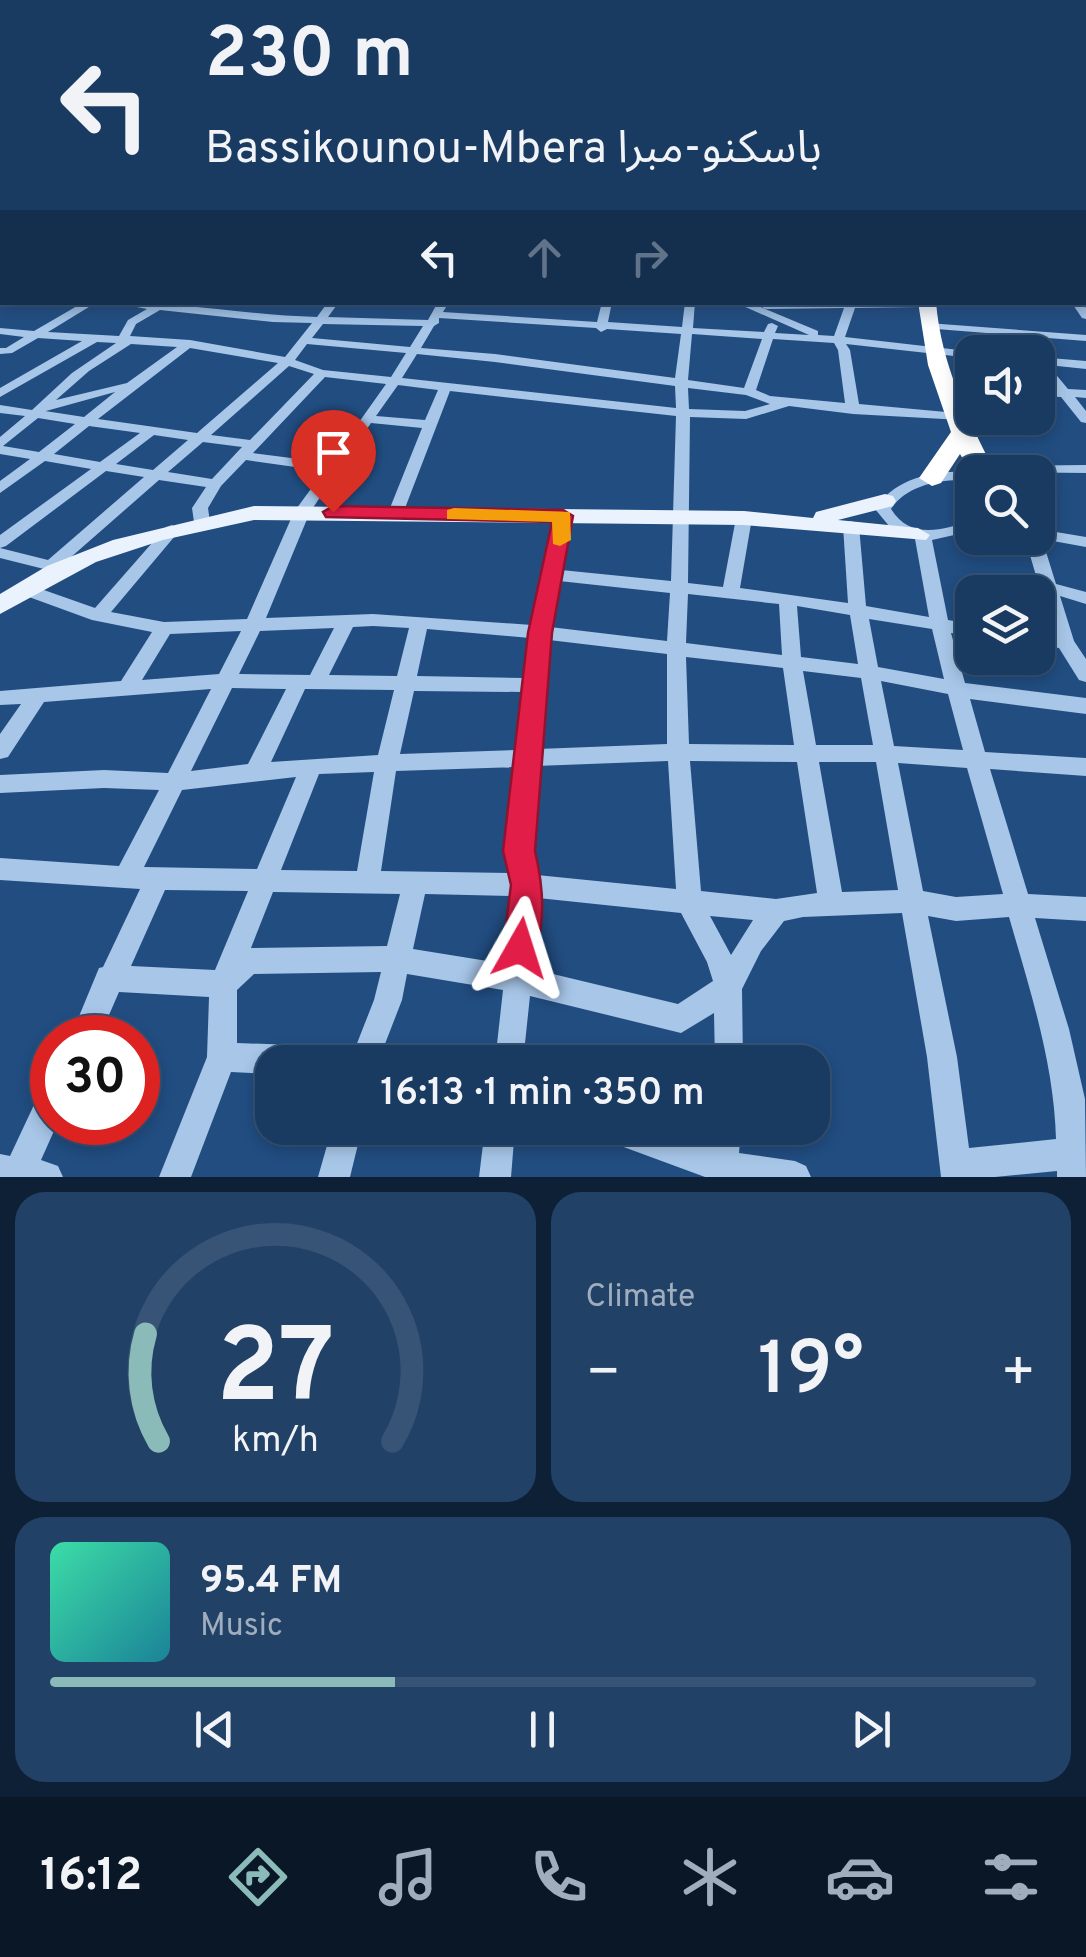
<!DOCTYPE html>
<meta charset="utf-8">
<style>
body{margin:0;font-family:Overpass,"Noto Sans Arabic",sans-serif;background:#224167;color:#f1f3f6;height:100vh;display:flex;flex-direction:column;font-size:38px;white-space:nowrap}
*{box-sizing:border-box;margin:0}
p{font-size:32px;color:#9fadbd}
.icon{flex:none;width:55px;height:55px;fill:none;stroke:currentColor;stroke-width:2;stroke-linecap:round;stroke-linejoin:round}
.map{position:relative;height:1177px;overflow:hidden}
.drawer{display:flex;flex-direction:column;gap:15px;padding:15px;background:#0e2035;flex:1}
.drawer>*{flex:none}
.banner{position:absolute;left:0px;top:0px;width:1088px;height:305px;box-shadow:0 5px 15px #0003,0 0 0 2px #375476;background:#193a61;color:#f1f3f6;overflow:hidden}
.controls{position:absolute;left:955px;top:335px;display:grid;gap:20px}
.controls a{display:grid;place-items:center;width:100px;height:100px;border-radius:20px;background:#193a61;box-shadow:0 5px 15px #0003,0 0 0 2px #375476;font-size:50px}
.speed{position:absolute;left:30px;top:1015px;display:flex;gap:20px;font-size:50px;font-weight:700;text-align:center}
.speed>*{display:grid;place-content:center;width:130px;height:130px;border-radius:50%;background:#193a61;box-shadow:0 5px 15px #0003,0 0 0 2px #375476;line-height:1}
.speed .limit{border:15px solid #d22;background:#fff;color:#111}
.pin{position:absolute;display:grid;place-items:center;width:85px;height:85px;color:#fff;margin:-102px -42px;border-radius:50% 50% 50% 0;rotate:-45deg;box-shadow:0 0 10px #0007}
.pin .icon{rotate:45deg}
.me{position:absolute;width:110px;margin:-55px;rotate:6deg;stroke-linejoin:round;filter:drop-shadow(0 0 8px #0008)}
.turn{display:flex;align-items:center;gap:35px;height:210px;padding:0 40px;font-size:45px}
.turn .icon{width:130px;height:130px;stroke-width:2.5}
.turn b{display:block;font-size:70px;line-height:85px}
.lanes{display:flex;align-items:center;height:95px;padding:0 40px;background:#0003;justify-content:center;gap:50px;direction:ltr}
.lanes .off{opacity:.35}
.big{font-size:75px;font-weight:600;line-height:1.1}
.drawer .tile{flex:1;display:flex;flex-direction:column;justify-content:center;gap:15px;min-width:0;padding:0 35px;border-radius:30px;background:#224167}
.drawer .dial{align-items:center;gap:0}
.dial svg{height:260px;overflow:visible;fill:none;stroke:#375476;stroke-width:7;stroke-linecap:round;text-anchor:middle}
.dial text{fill:#f1f3f6;stroke:none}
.song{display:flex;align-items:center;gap:30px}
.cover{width:120px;height:120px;border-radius:15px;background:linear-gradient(135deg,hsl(160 70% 55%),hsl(190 70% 35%))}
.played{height:10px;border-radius:5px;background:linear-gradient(90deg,#8bbbb9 35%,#375476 35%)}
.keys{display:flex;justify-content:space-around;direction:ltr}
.heat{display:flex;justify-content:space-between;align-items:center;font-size:55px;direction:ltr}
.drawer .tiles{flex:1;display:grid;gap:15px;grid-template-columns:1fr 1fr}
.tile:last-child{grid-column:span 2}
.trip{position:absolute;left:255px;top:1045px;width:575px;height:100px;border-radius:30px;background:#193a61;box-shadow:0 5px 15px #0003,0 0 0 2px #375476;font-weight:600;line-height:100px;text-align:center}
.dock{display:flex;height:160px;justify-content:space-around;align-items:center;background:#0a1727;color:#9fadbd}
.dock .icon{width:70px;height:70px}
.dock .on{color:#8bbbb9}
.dock b{font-size:45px;color:#f1f3f6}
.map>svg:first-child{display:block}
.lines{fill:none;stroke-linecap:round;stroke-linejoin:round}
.minor{fill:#a7c6e8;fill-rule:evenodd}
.major{fill:#eaf2fe;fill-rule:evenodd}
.highway{fill:#fff;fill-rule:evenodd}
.route{fill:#e11d48;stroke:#92132f;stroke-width:2.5}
.slow{fill:#f59e0b}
</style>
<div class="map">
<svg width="1086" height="1177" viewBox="0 0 1086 1177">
<rect width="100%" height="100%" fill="#214d81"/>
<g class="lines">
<g class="minor">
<rect x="1085" y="165" width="1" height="3"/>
<rect x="1085" y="182" width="1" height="5"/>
<rect x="0" y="191" width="2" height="4"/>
<rect x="0" y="205" width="2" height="4"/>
<rect x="1085" y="211" width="1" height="4"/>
<polygon points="2,222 2,228 0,229 0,223"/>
<rect x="1085" y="252" width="1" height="6"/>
<polygon points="2,260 2,267 0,268 0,261"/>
<rect x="1085" y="289" width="1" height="7"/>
<path d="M84 302H97L48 332 119 336 128 320 147 309 111 302C180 302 248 315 317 317L328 302H339L328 317 428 320 438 302H449L443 312 597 322 602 302H612L608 322 682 327 685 302H695L693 328 764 332 768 324 772 323 778 326 775 333 809 335 734 302H749L763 308V304L767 303 1062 302 1057 305 855 308 845 337 977 352H972V358L846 344 850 350 859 404 957 413 962 414V420L853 414 789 406 746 419 690 417 688 583 723 587 736 518 744 513 752 518 740 588 848 603 843 526 851 521 859 526 866 606 929 617 915 539 894 532 875 509C894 478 939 468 972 473V481C945 478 907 484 891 509 911 541 943 529 972 521V531L932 540 948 620 972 624V636L951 633 965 683 1086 698V714L970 699 985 752 1086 758V776L990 769 1028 894 1086 897V921L1035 918 1069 1029 1085 1099 1086 1177H1057V1171L995 1177H941L927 1057 902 913 803 917 784 921 761 951 742 989 743 1062H715L714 1013 681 1033 530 996 523 1062H495L503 990 407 974 402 1000 378 1062H272V1074L231 1072 191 1177H159L207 1057 209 997 119 992 99 1038H70L99 968 103 967 140 889 0 880V858L119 866 159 790 104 788 0 793V775L104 770 168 773 211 689 44 702 8 757 0 759V734L21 704 0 705V691L121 681 152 632 92 620 18 593 15 589 24 583 95 608 166 527 172 525 180 530 111 612 164 622 247 619 294 512 324 471 246 460 221 486 208 508 210 522 202 527 194 522 192 508 206 487 159 480 70 558 61 567 63 573 60 577H48L44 569 0 558V535L91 469 45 461 0 493V481L30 459 0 454V437L25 416 0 413V405L32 410 72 373 116 343 97 342 0 397V388L82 341 38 338 12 353 0 354V348H6L24 337 0 334V328L34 331ZM763 308 767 309 844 308 834 336 818 335V331ZM160 310 273 322 312 323 285 357 190 340 130 336 136 324ZM439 318 596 328 601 332 607 329 681 334 675 378 495 354 421 348 434 326 439 323ZM323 324 423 326 410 347 312 338ZM692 334 762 339 744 388 688 380ZM773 339 834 343 838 350 845 403 770 396 756 390ZM131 344 177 347 127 383 56 400 89 371ZM307 344 406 353 391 377 323 370 295 360ZM190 348 278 363 197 433 98 419ZM417 354 495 362 675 386 676 408 402 378ZM289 366 314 374 250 440 211 435ZM325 377 386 384 330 463 253 453ZM398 385 438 390 425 420 376 416ZM688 388 746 395 770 404 745 411 689 409ZM450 391 676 416 671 581 561 570 571 516 563 511 555 516 532 625 373 614 266 618 310 512 371 423 422 428 388 513 396 518 402 516ZM115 392 84 417 45 411H46ZM38 418 75 424 39 452 3 446ZM89 426 140 433 100 462 54 454ZM154 435 188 440 153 470 116 464ZM203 442 242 447 212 479 168 472ZM106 471 144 477 48 560 0 548 6 546ZM559 581 670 593 667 641 550 627ZM688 594 779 604 782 655 686 643ZM797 606 850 615 858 664 801 657ZM869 619 932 629 944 679 878 667ZM373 626 409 628 397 676 329 675 353 627ZM334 628 310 675 239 674 260 631ZM427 629 530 638 525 678 417 676ZM241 631 219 674 142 680 170 634ZM549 640 667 654V744L538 749ZM686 657 783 668 794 745 689 744ZM803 671 861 678 873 745H816ZM881 681 948 694 963 750 894 746ZM232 688 286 689 248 764 191 771ZM305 689 394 690 378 755 271 762ZM414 691 523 692 516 750 400 754ZM668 761 676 889 537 875 531 851 536 766ZM690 761 797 762 817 893 776 899 701 891ZM819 762H876L898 890 842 892ZM898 763 967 768 1003 894 956 897 923 891ZM514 767 507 851 512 873 381 871 396 771ZM374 772 357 871 281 870 319 774ZM296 777 257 869 144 867 182 790ZM165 890 248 891 215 970 131 966ZM273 892 400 894 387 946 251 948ZM425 894 513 896 506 964 413 949ZM538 898 681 913 707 962 713 981 678 1004 532 969ZM710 916 753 920 731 955ZM928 916 956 921 1009 917C1030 990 1054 1063 1056 1139L969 1148 957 1057ZM381 972 374 1000 354 1051 346 1047 237 1043V990L254 974Z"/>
<polygon points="1071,302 1082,302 1086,308 1086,319 1082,318"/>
<polygon points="928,323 1086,335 1086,341 924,328 924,324"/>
<polygon points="1038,357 1086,361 1086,369 1048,365 1068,389 1086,390 1086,398 1075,397 1086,411 1086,423 1081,422 1061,397 1038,396 1038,388 1054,389 1038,368"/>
<polygon points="948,382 972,385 972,393 944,389 944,383"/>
<polygon points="1086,465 1086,473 975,472 974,470 981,466"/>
<polygon points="1038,529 1086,537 1086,547 1042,539 1056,584 1086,592 1086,604 1060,596 1074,641 1086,659 1086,682 1079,680 1059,648 1038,645 1038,633 1053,634 1025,538 1038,538"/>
<polygon points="52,1086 52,1122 58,1122 41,1160 58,1166 63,1177 0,1177 0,1154 10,1156 41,1090"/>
<polygon points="332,1128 362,1128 350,1177 318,1177"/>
<polygon points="485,1128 515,1128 511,1177 479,1177"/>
<polygon points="598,1128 657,1128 709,1145 711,1128 741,1128 739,1153 795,1161 806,1166 811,1177 705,1177 602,1139"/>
</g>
<polygon class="major" points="885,494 893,496 896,501 893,506 838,520 918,528 930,535 926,540 744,525 254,520 163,540 96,562 0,614 0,594 47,566 113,540 254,506 744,511 813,518 816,512"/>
<path class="highway" d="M918 302H936C941 364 968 419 995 472L972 475 960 454 941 483 932 486 919 478 951 432 928 365Z"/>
</g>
<linearGradient id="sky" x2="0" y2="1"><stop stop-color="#122a47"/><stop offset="0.5" stop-color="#3d6292"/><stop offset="1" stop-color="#3d6292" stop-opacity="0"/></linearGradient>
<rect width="1086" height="330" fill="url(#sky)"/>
<path class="route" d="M333 506 563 510 573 516 552 633 535 851C543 885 547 926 532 959L520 964 508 959 503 948 511 885 503 851 528 633 552 522 326 517 323 512Z"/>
<polygon class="slow" points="454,508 570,512 571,540 560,546 553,544 552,522 447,519 447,510"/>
</svg>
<div class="controls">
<a><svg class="icon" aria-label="sound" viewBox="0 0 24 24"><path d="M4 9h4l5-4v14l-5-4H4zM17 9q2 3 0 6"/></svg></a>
<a><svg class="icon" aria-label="search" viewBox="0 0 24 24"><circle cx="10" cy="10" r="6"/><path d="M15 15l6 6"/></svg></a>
<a><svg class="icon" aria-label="layers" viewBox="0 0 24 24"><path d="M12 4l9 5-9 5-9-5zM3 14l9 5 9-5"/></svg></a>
</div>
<div class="speed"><div class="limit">30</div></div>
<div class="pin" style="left:333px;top:512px;background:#d93025"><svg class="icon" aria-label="arrive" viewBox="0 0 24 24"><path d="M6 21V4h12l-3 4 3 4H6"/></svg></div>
<svg class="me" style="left:520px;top:948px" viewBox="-20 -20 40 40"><path d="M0-17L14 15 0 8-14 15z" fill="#e11d48" stroke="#fff" stroke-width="4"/></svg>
<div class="trip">16:13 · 1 min · 350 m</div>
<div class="banner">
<div class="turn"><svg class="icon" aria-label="left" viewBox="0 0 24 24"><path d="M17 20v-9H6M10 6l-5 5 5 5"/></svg><div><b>230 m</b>Bassikounou-Mbera باسكنو-مبرا</div></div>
<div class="lanes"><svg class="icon" aria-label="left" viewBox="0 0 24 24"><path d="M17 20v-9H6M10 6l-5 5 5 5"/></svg><svg class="icon off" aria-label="ahead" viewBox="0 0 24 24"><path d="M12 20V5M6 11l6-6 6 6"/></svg><svg class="icon off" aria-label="right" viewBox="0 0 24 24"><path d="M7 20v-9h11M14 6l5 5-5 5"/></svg></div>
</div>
</div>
<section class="drawer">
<div class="tiles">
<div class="tile dial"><svg viewBox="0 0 100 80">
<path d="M14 69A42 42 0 1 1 86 69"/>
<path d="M14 69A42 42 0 0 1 10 36" stroke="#8bbbb9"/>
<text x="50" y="56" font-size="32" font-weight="700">27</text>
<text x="50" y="72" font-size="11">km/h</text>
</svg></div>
<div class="tile"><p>Climate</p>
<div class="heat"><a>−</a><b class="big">19°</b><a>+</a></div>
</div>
<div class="tile">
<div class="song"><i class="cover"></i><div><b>95.4 FM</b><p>Music</p></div></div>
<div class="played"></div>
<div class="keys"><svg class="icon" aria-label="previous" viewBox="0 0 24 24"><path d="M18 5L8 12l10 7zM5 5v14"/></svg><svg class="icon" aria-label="pause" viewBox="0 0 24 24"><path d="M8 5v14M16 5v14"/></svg><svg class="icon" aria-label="next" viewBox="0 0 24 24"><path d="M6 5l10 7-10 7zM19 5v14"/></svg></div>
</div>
</div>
</section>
<nav class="dock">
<b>16:12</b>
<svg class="icon on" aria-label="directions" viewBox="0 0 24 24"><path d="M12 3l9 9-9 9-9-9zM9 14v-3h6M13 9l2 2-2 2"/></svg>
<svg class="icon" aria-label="music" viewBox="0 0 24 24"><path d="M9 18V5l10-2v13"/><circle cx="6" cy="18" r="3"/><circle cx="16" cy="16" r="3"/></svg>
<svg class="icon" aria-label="phone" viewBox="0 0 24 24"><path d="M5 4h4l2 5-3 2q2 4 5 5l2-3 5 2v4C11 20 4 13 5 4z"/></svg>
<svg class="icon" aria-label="climate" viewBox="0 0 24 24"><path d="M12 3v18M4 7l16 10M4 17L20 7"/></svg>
<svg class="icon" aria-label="car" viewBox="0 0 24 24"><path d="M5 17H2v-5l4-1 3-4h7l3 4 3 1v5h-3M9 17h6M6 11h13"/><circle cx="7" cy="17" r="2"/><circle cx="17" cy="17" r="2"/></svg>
<svg class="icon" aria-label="filters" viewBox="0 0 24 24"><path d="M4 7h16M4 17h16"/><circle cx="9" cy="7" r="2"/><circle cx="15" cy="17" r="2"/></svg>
</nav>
